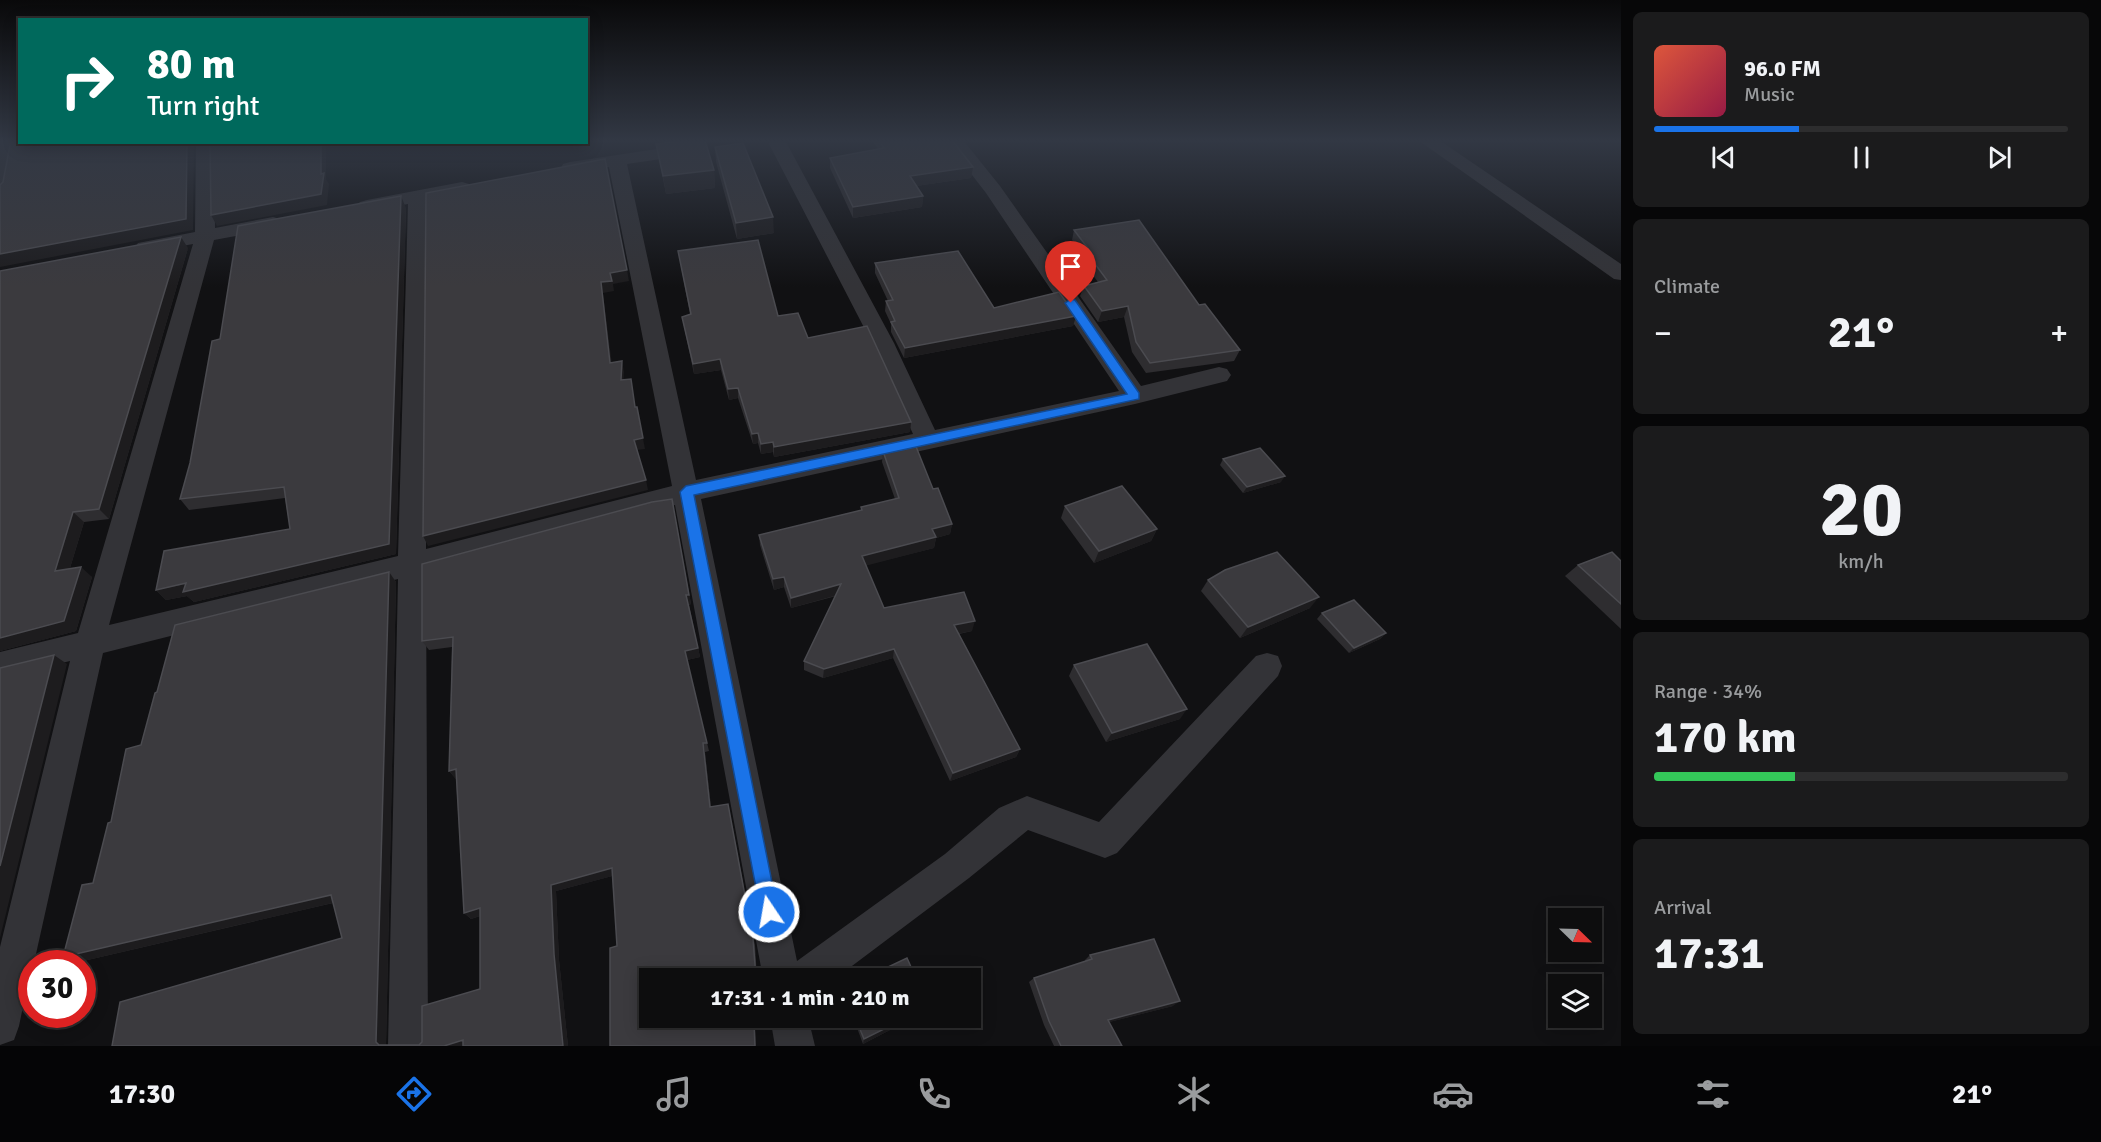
<!DOCTYPE html>
<meta charset="utf-8">
<style>
body{margin:0;font-family:Signika,sans-serif;background:#1b1b1c;color:#f1f3f6;height:100vh;display:flex;flex-direction:column;font-size:22px;white-space:nowrap}
*{box-sizing:border-box;margin:0}
p{font-size:20px;color:#9a9c9e}
.icon{flex:none;width:33px;height:33px;fill:none;stroke:currentColor;stroke-width:2;stroke-linecap:round;stroke-linejoin:round}
.map{position:relative;flex:1;overflow:hidden}
.side{display:flex;flex-direction:column;gap:12px;padding:12px;background:#070708;width:480px}
.side>*{flex:none}
.hud{position:absolute;left:18px;top:18px;width:570px;height:126px;border-radius:0px;box-shadow:0 3px 15px #0003,0 0 0 2px #2d2d2e;background:#00695c;color:#fff;overflow:hidden}
.needle{width:39px;rotate:113deg}
.tools{position:absolute;left:1548px;top:908px;display:grid;gap:12px}
.tools a{display:grid;place-items:center;width:54px;height:54px;border-radius:0px;background:#0d0d0e;box-shadow:0 3px 15px #0003,0 0 0 2px #2d2d2e;font-size:30px}
.speed{position:absolute;left:18px;top:950px;display:flex;gap:12px;font-size:30px;font-weight:700;text-align:center}
.speed>*{display:grid;place-content:center;width:78px;height:78px;border-radius:50%;background:#0d0d0e;box-shadow:0 3px 15px #0003,0 0 0 2px #2d2d2e;line-height:1}
.speed .limit{border:9px solid #d22;background:#fff;color:#111}
.pin{position:absolute;display:grid;place-items:center;width:51px;height:51px;color:#fff;margin:-62px -26px;border-radius:50% 50% 50% 0;rotate:-45deg;box-shadow:0 0 6px #0007}
.pin .icon{rotate:45deg}
.me{position:absolute;width:66px;margin:-33px;rotate:348deg;stroke-linejoin:round;filter:drop-shadow(0 0 4px #0008)}
.turn{display:flex;align-items:center;gap:21px;height:126px;padding:0 30px;font-size:27px}
.turn .icon{width:78px;height:78px;stroke-width:2.5}
.turn b{display:block;font-size:42px;line-height:51px}
.big{font-size:45px;font-weight:700;line-height:1.1}
.side .widget{flex:1;display:flex;flex-direction:column;justify-content:center;gap:9px;min-width:0;padding:0 21px;border-radius:9px;background:#1b1b1c}
.side .dial{align-items:center;gap:0}
.dial b{font-size:78px;line-height:1}
.song{display:flex;align-items:center;gap:18px}
.cover{width:72px;height:72px;border-radius:9px;background:linear-gradient(135deg,hsl(10 70% 55%),hsl(340 70% 35%))}
.played{height:6px;border-radius:3px;background:linear-gradient(90deg,#1a73e8 35%,#2d2d2e 35%)}
.keys{display:flex;justify-content:space-around;direction:ltr}
.heat{display:flex;justify-content:space-between;align-items:center;font-size:33px;direction:ltr}
.charge{height:9px;border-radius:4px;background:linear-gradient(90deg,#34c759 34%,#2d2d2e 0)}
.trip{position:absolute;left:639px;top:968px;width:342px;height:60px;border-radius:0px;background:#0d0d0e;box-shadow:0 3px 15px #0003,0 0 0 2px #2d2d2e;font-weight:700;line-height:60px;text-align:center}
.tabs{display:flex;height:96px;justify-content:space-around;align-items:center;background:#050506;color:#9a9c9e}
.tabs .icon{width:42px;height:42px}
.tabs .active{color:#1a73e8}
.tabs b{font-size:27px;color:#f1f3f6}
main{display:flex;flex:1;min-height:0}
.map>svg:first-child{display:block}
.lines{fill:none;stroke-linecap:round;stroke-linejoin:round}
.minor{fill:#333337;fill-rule:evenodd}
.wall{fill:#2e2d30}
.shaded-wall{fill:#1d1c1e}
.building{fill:#3b3a3e;stroke:#4b4b50;stroke-width:1.5}
.route{fill:#1a73e8;stroke:#114b97;stroke-width:1.5}
</style>
<main>
<div class="map">
<svg width="1621" height="1046" viewBox="0 0 1621 1046">
<rect width="100%" height="100%" fill="#111113"/>
<g class="lines">
<g class="minor">
<polygon points="0,140 18,140 10,191 7,195 0,197"/>
<polygon points="667,140 687,140 668,158 627,164 696,480 913,434 872,343 767,140 785,140 894,343 935,430 1119,391 986,193 945,140 963,140 1000,186 1141,386 1219,367 1227,369 1231,375 1227,381 1135,404 701,499 797,961 945,854 999,808 1027,796 1099,822 1256,656 1267,653 1278,656 1282,666 1278,676 1117,853 1105,858 1028,830 969,878 836,978 763,978 675,505 426,572 428,1046 388,1046 398,579 103,653 34,963 32,963 19,1026 14,1040 0,1045 0,947 70,661 0,678 0,652 78,633 193,244 145,253 138,251 135,247 138,243 195,232 196,142 214,142 215,228 273,217 280,219 283,223 280,227 273,229 214,240 109,625 398,556 408,204 367,212 360,210 357,206 360,202 367,200 462,182 469,184 472,188 469,192 428,200 426,549 672,486 609,167 570,174 563,172 561,168 563,164 570,162 657,149"/>
<polygon points="1418,140 1439,140 1621,264 1621,280 1614,279"/>
<polygon points="770,1017 808,1017 815,1046 775,1046"/>
</g>
</g>
<g class="wall">
<polygon points="872,140 952,140 973,167 971,178 916,186 923,196 922,207 853,218 830,168 830,158 878,149"/>
<polygon points="656,144 714,170 715,188 666,194"/>
<polygon points="715,147 774,233 737,239 716,162"/>
<polygon points="406,208 396,554 194,602 187,596 166,600 156,590 290,529 285,498 189,510 180,499 190,463 220,339"/>
<polygon points="1074,230 1199,305 1240,350 1234,361 1146,373 1132,352 1124,317 1098,322 1080,296 1084,286 1098,282 1086,266 1087,262 1072,240"/>
<polygon points="188,248 109,519 84,522 70,568 92,577 76,631 0,651"/>
<polygon points="678,251 778,316 808,338 911,422 910,432 774,457 773,452 761,454 758,443 753,444 738,398 729,400 721,370 694,374 682,317 690,314"/>
<polygon points="875,263 994,308 1076,316 1073,326 904,358 891,332 891,324 885,311 886,301 888,301 875,273"/>
<polygon points="883,451 933,489 952,524 950,534 936,538 934,548 866,565 884,608 972,631 959,634 1020,749 1016,757 950,781 893,658 823,678 804,670 804,661 836,596 791,608 784,587 774,590 760,545 759,535 861,510 861,507 895,499 882,462"/>
<polygon points="1223,459 1281,482 1243,493 1220,465"/>
<polygon points="672,499 691,604 689,605 700,657 687,660 709,751 705,752 711,807 728,804 755,945 757,978 650,978 650,1017 760,1017 761,1026 755,1027 756,1046 610,1046 610,948 617,946 612,876 556,891 559,960 568,1046 112,1046 120,1002 342,938 333,903 79,962 63,957 82,885 93,883 108,823 111,822 126,749 141,745 155,693 157,692 175,625 389,572 396,582 386,1045 419,1045 422,1042 422,1006 480,989 480,916 471,919 464,913 456,779 449,771 452,647 429,650 422,641 422,564 652,502"/>
<polygon points="1065,506 1157,529 1151,541 1094,563 1061,518"/>
<polygon points="1621,561 1621,629 1565,576 1578,565"/>
<polygon points="1208,580 1310,608 1240,638 1201,591"/>
<polygon points="1322,613 1386,633 1380,639 1349,653 1317,619"/>
<polygon points="1074,665 1180,719 1106,742 1069,676"/>
<polygon points="1090,955 1173,1006 1109,1022 1122,1046 1054,1046 1044,1025 1029,982 1034,978 1085,962 1085,960"/>
<polygon points="853,1017 915,1017 863,1044"/>
</g>
<g class="shaded-wall">
<polygon points="187,142 194,142 193,230 0,267 0,254"/>
<polygon points="321,142 326,142 326,179 329,184 327,205 217,226 211,215 321,174"/>
<polygon points="973,167 971,178 909,187 910,176"/>
<polygon points="714,170 715,188 666,194 663,176"/>
<polygon points="401,196 406,208 396,554 194,602 187,596 166,600 156,590 389,544"/>
<polygon points="923,196 922,207 853,218 853,207"/>
<polygon points="773,217 774,233 737,239 736,223"/>
<polygon points="181,237 188,248 109,519 99,509"/>
<polygon points="627,270 629,281 613,284 614,291 603,293 613,373 610,363 601,282 610,273"/>
<polygon points="1128,306 1124,317 1098,322 1102,311"/>
<polygon points="1076,316 1073,326 904,358 905,348"/>
<polygon points="720,359 721,370 694,374 693,364"/>
<polygon points="622,361 624,372 623,391 621,380"/>
<polygon points="738,388 738,398 729,400 728,389"/>
<polygon points="637,407 645,449 636,450 634,440"/>
<polygon points="911,422 910,432 774,457 774,447"/>
<polygon points="758,433 758,443 753,444 752,434"/>
<polygon points="773,442 773,452 761,454 761,444"/>
<polygon points="1285,476 1281,482 1243,493 1247,487"/>
<polygon points="646,480 648,490 428,546 423,536"/>
<polygon points="674,510 691,604 688,605"/>
<polygon points="73,512 84,522 66,581 55,571"/>
<polygon points="952,524 950,534 936,538 934,548 861,567 862,556 932,529"/>
<polygon points="1157,529 1151,541 1094,563 1099,551"/>
<polygon points="81,567 92,577 76,631 0,651 0,638"/>
<polygon points="389,572 396,582 386,1046 379,1045 376,1042"/>
<polygon points="784,577 784,587 774,590 773,579"/>
<polygon points="841,584 841,594 791,608 791,598"/>
<polygon points="1319,597 1310,608 1240,638 1248,627"/>
<polygon points="975,621 972,631 952,635 954,625"/>
<polygon points="1386,633 1380,639 1349,653 1354,648"/>
<polygon points="698,648 700,657 687,660 685,651"/>
<polygon points="894,649 893,658 823,678 824,669"/>
<polygon points="54,655 67,664 0,938 0,866"/>
<polygon points="1187,709 1180,719 1106,742 1112,733"/>
<polygon points="703,743 705,752 712,815 710,807"/>
<polygon points="1020,749 1016,757 950,781 953,773"/>
<polygon points="456,769 456,779 449,771"/>
<polygon points="612,868 616,875 556,891 559,960 568,1046 563,1046 554,954 551,885"/>
<polygon points="331,895 341,901 79,962 63,957"/>
<polygon points="480,908 486,914 471,919 464,913"/>
<polygon points="1180,1001 1173,1006 1102,1024 1108,1020"/>
<polygon points="908,1017 915,1017 863,1044 864,1039"/>
<polygon points="754,1023 755,1027 756,1046 755,1046"/>
<polygon points="463,1040 465,1046 444,1046"/>
</g>
<g class="building">
<polygon points="11,140 20,140 20,142 187,142 186,219 0,254 0,185 3,182"/>
<polygon points="690,140 705,140 714,170 663,176 656,144"/>
<polygon points="879,140 952,140 973,167 910,176 923,196 853,207 830,158 884,148"/>
<polygon points="210,142 321,142 321,174 324,173 321,194 211,215"/>
<polygon points="743,143 773,217 736,223 715,147"/>
<polygon points="605,159 627,270 610,273 612,281 601,282 610,363 622,361 621,380 631,379 635,407 637,407 643,438 634,440 646,480 423,536 426,193"/>
<polygon points="401,196 389,544 183,592 186,583 156,590 164,551 290,529 284,487 180,499 190,463 212,341 220,339 238,226"/>
<polygon points="1139,220 1199,305 1205,304 1240,350 1150,363 1136,342 1128,306 1102,311 1084,286 1107,280 1089,256 1093,255 1074,230"/>
<polygon points="181,237 99,509 73,512 55,571 81,567 64,621 0,638 0,271"/>
<polygon points="758,240 778,316 798,313 808,338 867,326 911,422 774,447 773,442 761,444 758,433 752,434 738,388 728,389 720,359 693,364 682,317 691,314 678,251"/>
<polygon points="958,251 994,308 1059,292 1076,316 905,348 891,322 895,321 886,301 893,300 875,263"/>
<polygon points="915,444 933,489 938,488 952,524 932,529 936,537 862,556 884,608 964,592 975,621 954,625 1020,749 953,773 894,649 824,669 804,661 841,584 791,598 784,577 773,579 759,535 862,510 861,507 899,498 883,451"/>
<polygon points="1260,448 1285,476 1247,487 1223,459"/>
<polygon points="1122,486 1157,529 1099,551 1065,506"/>
<polygon points="672,499 689,595 686,595 698,648 685,651 707,743 703,743 710,807 728,804 753,939 756,978 650,978 650,1017 759,1017 760,1022 754,1023 755,1046 610,1046 610,948 617,946 612,868 551,885 554,954 563,1046 463,1046 463,1040 444,1046 112,1046 120,1002 342,938 331,895 63,957 82,885 93,883 108,823 111,822 126,749 141,745 155,693 157,692 175,625 389,572 376,1042 379,1045 419,1045 422,1042 422,1006 480,989 480,908 464,913 456,769 449,771 453,637 422,641 422,564 652,502"/>
<polygon points="1277,552 1319,597 1248,627 1208,580 1225,570"/>
<polygon points="1612,552 1621,561 1621,604 1578,565"/>
<polygon points="1354,600 1386,633 1354,648 1322,613"/>
<polygon points="1147,644 1187,709 1112,733 1074,665"/>
<polygon points="54,655 0,866 0,668"/>
<polygon points="1154,939 1180,1001 1108,1020 1122,1046 1061,1046 1049,1021 1034,978 1092,959 1090,955"/>
<polygon points="907,958 916,978 865,978"/>
<polygon points="855,1017 908,1017 864,1039"/>
</g>
<linearGradient id="sky" x2="0" y2="1"><stop stop-color="#09090a"/><stop offset="0.49" stop-color="#323844"/><stop offset="1" stop-color="#323844" stop-opacity="0"/></linearGradient>
<rect width="1621" height="287" fill="url(#sky)"/>
<polygon class="route" points="1071,299 1075,300 1139,393 1139,399 694,495 778,912 775,919 769,921 762,919 680,492 686,486 1127,394 1065,303"/>
</svg>
<div class="tools">
<a><svg class="needle" viewBox="-14 -14 28 28"><path d="M0-13l5 13h-10z" fill="#e53935"/><path d="M0 13l5-13h-10z" fill="#9a9c9e"/></svg></a>
<a><svg class="icon" aria-label="layers" viewBox="0 0 24 24"><path d="M12 4l9 5-9 5-9-5zM3 14l9 5 9-5"/></svg></a>
</div>
<div class="speed"><div class="limit">30</div></div>
<div class="pin" style="left:1071px;top:303px;background:#d93025"><svg class="icon" aria-label="arrive" viewBox="0 0 24 24"><path d="M6 21V4h12l-3 4 3 4H6"/></svg></div>
<svg class="me" style="left:769px;top:912px" viewBox="-20 -20 40 40"><circle r="17" fill="#1a73e8" stroke="#fff" stroke-width="3"/><path d="M0-11L8 9 0 5-8 9z" fill="#fff"/></svg>
<div class="trip">17:31 · 1 min · 210 m</div>
<div class="hud">
<div class="turn"><svg class="icon" aria-label="right" viewBox="0 0 24 24"><path d="M7 20v-9h11M14 6l5 5-5 5"/></svg><div><b>80 m</b>Turn right</div></div>
</div>
</div>
<section class="side">
<div class="widget">
<div class="song"><i class="cover"></i><div><b>96.0 FM</b><p>Music</p></div></div>
<div class="played"></div>
<div class="keys"><svg class="icon" aria-label="previous" viewBox="0 0 24 24"><path d="M18 5L8 12l10 7zM5 5v14"/></svg><svg class="icon" aria-label="pause" viewBox="0 0 24 24"><path d="M8 5v14M16 5v14"/></svg><svg class="icon" aria-label="next" viewBox="0 0 24 24"><path d="M6 5l10 7-10 7zM19 5v14"/></svg></div>
</div>
<div class="widget"><p>Climate</p>
<div class="heat"><a>−</a><b class="big">21°</b><a>+</a></div>
</div>
<div class="widget dial"><b>20</b><p>km/h</p></div>
<div class="widget"><p>Range · 34%</p><b class="big">170 km</b><div class="charge"></div></div>
<div class="widget"><p>Arrival</p><b class="big">17:31</b></div>
</section>
</main>
<nav class="tabs">
<b>17:30</b>
<svg class="icon active" aria-label="directions" viewBox="0 0 24 24"><path d="M12 3l9 9-9 9-9-9zM9 14v-3h6M13 9l2 2-2 2"/></svg>
<svg class="icon" aria-label="music" viewBox="0 0 24 24"><path d="M9 18V5l10-2v13"/><circle cx="6" cy="18" r="3"/><circle cx="16" cy="16" r="3"/></svg>
<svg class="icon" aria-label="phone" viewBox="0 0 24 24"><path d="M5 4h4l2 5-3 2q2 4 5 5l2-3 5 2v4C11 20 4 13 5 4z"/></svg>
<svg class="icon" aria-label="climate" viewBox="0 0 24 24"><path d="M12 3v18M4 7l16 10M4 17L20 7"/></svg>
<svg class="icon" aria-label="car" viewBox="0 0 24 24"><path d="M5 17H2v-5l4-1 3-4h7l3 4 3 1v5h-3M9 17h6M6 11h13"/><circle cx="7" cy="17" r="2"/><circle cx="17" cy="17" r="2"/></svg>
<svg class="icon" aria-label="filters" viewBox="0 0 24 24"><path d="M4 7h16M4 17h16"/><circle cx="9" cy="7" r="2"/><circle cx="15" cy="17" r="2"/></svg>
<b>21°</b>
</nav>
